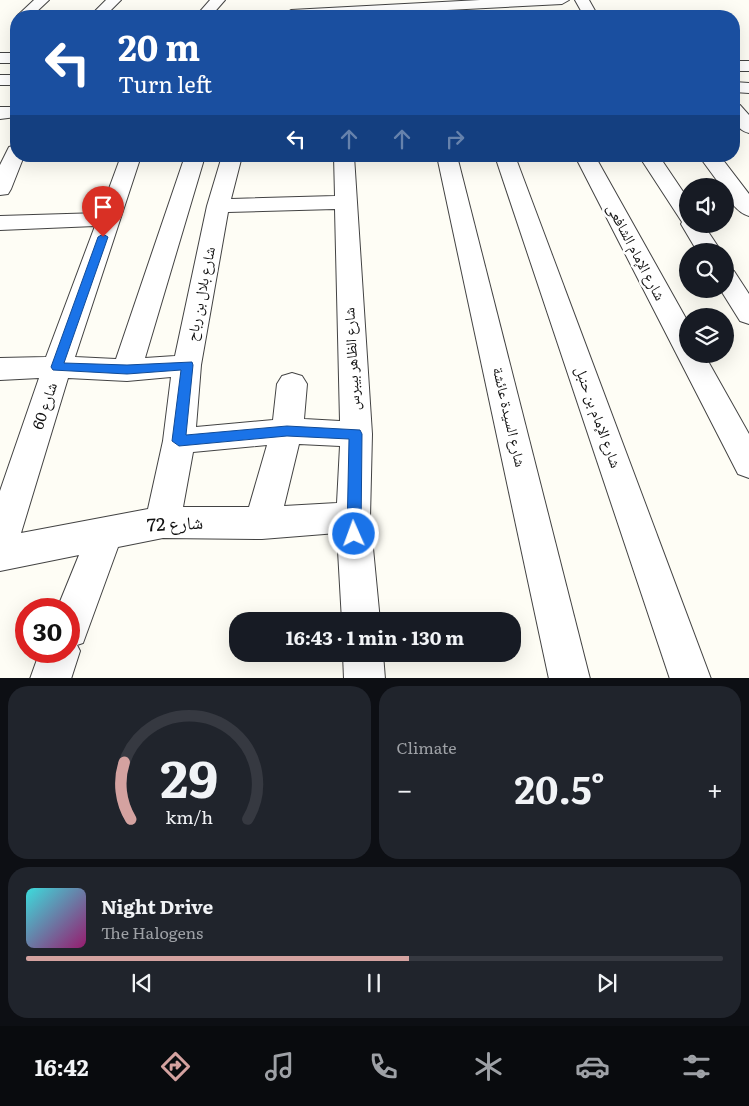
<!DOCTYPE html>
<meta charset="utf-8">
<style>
body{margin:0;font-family:Literata,"Noto Naskh Arabic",serif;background:#20242c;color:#f1f3f6;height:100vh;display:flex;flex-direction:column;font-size:19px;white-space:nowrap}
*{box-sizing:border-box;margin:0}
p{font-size:16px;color:#9ea1a6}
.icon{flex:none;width:28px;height:28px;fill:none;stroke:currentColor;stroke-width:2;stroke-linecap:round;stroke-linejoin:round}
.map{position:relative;height:678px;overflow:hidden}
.drawer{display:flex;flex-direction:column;gap:8px;padding:8px;background:#0d0f14;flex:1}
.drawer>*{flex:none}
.top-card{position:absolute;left:10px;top:10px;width:730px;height:152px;border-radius:20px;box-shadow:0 5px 20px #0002;background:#1a4fa0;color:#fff;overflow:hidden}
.fabs{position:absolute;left:679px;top:178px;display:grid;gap:10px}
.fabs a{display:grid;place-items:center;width:55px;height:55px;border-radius:50%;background:#171b24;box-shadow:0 5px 20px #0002;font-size:25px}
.speed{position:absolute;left:15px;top:598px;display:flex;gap:10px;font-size:25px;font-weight:700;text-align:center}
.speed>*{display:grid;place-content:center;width:65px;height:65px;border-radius:50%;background:#171b24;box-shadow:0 5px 20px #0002;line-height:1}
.speed .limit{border:8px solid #d22;background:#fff;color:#111}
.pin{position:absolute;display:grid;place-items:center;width:42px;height:42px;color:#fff;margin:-51px -21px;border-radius:50% 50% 50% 0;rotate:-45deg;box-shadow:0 0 5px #0007}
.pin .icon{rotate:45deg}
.me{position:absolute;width:55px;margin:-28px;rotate:358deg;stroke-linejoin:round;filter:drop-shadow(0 0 4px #0008)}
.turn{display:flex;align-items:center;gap:18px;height:105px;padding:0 25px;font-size:22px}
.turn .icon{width:65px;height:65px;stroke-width:2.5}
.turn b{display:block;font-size:35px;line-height:42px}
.lanes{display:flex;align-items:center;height:48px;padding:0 25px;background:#0003;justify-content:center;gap:25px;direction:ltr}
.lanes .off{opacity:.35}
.big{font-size:38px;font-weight:700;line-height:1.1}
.drawer .tile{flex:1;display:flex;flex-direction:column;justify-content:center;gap:8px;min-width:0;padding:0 18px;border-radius:20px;background:#20242c}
.drawer .dial{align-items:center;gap:0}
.dial svg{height:130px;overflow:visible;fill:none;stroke:#363941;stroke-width:7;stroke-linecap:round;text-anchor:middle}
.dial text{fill:#f1f3f6;stroke:none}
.song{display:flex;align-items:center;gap:15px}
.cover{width:60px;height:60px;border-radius:8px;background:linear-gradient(135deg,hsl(180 70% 55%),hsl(320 70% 35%))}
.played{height:5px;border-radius:2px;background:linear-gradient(90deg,#d4a2a0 55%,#363941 55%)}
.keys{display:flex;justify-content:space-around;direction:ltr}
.heat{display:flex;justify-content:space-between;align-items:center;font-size:28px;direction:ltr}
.drawer .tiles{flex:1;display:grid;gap:8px;grid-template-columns:1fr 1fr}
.tile:last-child{grid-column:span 2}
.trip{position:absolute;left:229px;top:612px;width:292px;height:50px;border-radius:20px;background:#171b24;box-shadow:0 5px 20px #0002;font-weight:700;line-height:50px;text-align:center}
.tabs{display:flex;height:80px;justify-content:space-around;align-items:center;background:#090b0e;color:#9ea1a6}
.tabs .icon{width:35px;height:35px}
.tabs .selected{color:#d4a2a0}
.tabs b{font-size:22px;color:#f1f3f6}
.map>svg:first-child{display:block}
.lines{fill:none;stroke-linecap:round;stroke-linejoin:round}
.minor-casing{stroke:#434343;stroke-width:2}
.minor{fill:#fff;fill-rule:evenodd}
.route{fill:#1a73e8;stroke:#114b97}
.labels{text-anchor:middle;stroke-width:5;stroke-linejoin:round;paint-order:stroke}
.street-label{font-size:15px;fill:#101010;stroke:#fff}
.near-street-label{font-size:18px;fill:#101010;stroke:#fff}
</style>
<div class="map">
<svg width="749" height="679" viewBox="0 0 749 679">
<rect width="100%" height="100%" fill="#fefdf5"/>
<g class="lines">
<g class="minor-casing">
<g id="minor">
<polygon points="34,0 49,0 32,16 17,16"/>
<polygon points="106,0 121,0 105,16 90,16"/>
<polygon points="210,0 225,0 211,16 196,16"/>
<polygon points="480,0 569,0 562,4 331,16 285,16 284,14 291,10"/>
<polygon points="575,0 589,0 598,16 584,16"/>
<rect x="0" y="53" width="16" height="10"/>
<rect x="734" y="61" width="15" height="10"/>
<rect x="0" y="75" width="16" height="10"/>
<polygon points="734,82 749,83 749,93 734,92"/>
<path d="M734 104 740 105 749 115V133C734 129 733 117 734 104Z"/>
<polygon points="0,107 16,107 16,117 0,119"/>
<polygon points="16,145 16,156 24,156 11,189 8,194 0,195 0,165 9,147"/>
<path d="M121 156H141L75 357 116 359 185 156H205L145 358 175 356 207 206 222 156H242L231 199 335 196 334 156H354L372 434 370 517 380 621H342L337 533 262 539 163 538 118 547 83 643 77 645 80 651 71 679H30L40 651H69V609H57L79 555 0 571V491L39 378 0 380V358L46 357 95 226 0 230V216L100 213ZM335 209 340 421 304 419 307 384 302 376 292 373 282 376 277 384 273 420 196 427 201 365 228 212ZM171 377 163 441 148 509 21 533 68 378 127 381ZM299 444 340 446 337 503 284 506ZM267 445 249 507H183L193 452Z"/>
<polygon points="437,156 457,156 590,679 549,679"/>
<polygon points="495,156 515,156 711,679 670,679"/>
<polygon points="575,156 595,156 688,322 688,354 704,354 749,434 749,478 738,474"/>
<polygon points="639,156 659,156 688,199 688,224 703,224 721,251 697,251 681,224 682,222"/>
<path d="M699 156H720L749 194V216C738 213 725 198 725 186H721Z"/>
<polygon points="725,269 734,271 749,294 749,324 740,321 720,289 725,289"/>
<polygon points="343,654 383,654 385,679 344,679"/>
</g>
</g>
<use href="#minor" class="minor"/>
</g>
<polygon class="route" points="103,234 108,237 64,363 127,365 192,362 193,365 186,435 287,426 360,430 362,434 361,534 359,539 354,541 349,539 347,534 349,439 287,436 179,446 172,441 181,370 127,374 53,370 51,367 98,237"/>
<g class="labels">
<g class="street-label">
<text transform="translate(636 252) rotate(62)" y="5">شارع الإمام الشافعى</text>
<text transform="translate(201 294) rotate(-79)" y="5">شارع بلال بن رباح</text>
<text transform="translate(352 359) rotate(-93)" y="5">شارع الظاهر بيبرس</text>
<text transform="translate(45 406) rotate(-72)" y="5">شارع 60</text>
<text transform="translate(509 417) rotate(77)" y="5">شارع السيدة عائشة</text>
<text transform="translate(598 417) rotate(70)" y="5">شارع الإمام بن حنبل</text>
</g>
<g class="near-street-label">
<text transform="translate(175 524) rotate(-3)" y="6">شارع 72</text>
</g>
</g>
</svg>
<div class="fabs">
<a><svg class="icon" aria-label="sound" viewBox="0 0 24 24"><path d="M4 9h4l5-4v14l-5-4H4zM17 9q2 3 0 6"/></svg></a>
<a><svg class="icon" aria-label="search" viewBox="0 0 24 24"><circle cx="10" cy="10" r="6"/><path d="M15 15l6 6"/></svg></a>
<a><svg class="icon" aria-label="layers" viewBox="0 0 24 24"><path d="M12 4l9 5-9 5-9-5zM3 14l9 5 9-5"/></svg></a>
</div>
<div class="speed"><div class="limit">30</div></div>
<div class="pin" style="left:103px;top:237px;background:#d93025"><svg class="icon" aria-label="arrive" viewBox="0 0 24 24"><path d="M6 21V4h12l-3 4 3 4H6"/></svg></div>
<svg class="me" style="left:354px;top:534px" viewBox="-20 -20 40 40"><circle r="17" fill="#1a73e8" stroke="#fff" stroke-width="3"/><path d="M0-11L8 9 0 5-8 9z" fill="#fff"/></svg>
<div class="trip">16:43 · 1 min · 130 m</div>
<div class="top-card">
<div class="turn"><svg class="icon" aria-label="left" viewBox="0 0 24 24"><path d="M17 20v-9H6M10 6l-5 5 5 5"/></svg><div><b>20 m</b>Turn left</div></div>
<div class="lanes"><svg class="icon" aria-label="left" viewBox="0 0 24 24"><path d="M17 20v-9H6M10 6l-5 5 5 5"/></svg><svg class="icon off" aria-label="ahead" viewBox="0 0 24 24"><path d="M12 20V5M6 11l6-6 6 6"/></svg><svg class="icon off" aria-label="ahead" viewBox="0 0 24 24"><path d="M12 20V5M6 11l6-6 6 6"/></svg><svg class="icon off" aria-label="right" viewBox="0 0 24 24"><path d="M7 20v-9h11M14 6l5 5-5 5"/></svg></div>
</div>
</div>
<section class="drawer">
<div class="tiles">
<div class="tile dial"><svg viewBox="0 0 100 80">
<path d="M14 69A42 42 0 1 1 86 69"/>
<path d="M14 69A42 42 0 0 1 10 34" stroke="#d4a2a0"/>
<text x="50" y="56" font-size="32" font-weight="700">29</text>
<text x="50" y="72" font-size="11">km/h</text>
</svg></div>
<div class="tile"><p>Climate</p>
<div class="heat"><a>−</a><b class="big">20.5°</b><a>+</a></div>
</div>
<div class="tile">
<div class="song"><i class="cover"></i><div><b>Night Drive</b><p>The Halogens</p></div></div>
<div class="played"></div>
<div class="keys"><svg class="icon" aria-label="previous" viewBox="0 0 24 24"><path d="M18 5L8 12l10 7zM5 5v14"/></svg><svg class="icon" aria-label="pause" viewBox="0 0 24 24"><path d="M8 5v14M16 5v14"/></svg><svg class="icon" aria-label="next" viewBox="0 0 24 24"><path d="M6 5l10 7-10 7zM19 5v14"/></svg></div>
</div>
</div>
</section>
<nav class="tabs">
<b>16:42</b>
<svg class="icon selected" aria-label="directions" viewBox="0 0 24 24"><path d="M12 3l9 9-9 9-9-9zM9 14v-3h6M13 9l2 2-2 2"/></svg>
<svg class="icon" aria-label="music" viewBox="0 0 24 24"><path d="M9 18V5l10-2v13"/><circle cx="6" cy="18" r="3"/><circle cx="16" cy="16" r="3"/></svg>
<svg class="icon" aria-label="phone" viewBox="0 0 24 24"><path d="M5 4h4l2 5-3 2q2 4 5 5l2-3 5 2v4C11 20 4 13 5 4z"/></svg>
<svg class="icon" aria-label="climate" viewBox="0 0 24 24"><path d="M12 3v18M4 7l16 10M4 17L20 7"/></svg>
<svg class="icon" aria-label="car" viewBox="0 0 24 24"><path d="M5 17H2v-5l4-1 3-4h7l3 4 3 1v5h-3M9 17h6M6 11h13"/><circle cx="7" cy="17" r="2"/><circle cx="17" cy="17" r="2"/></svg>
<svg class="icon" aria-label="filters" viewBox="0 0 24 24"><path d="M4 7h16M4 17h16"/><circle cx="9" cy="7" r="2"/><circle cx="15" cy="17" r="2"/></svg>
</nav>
